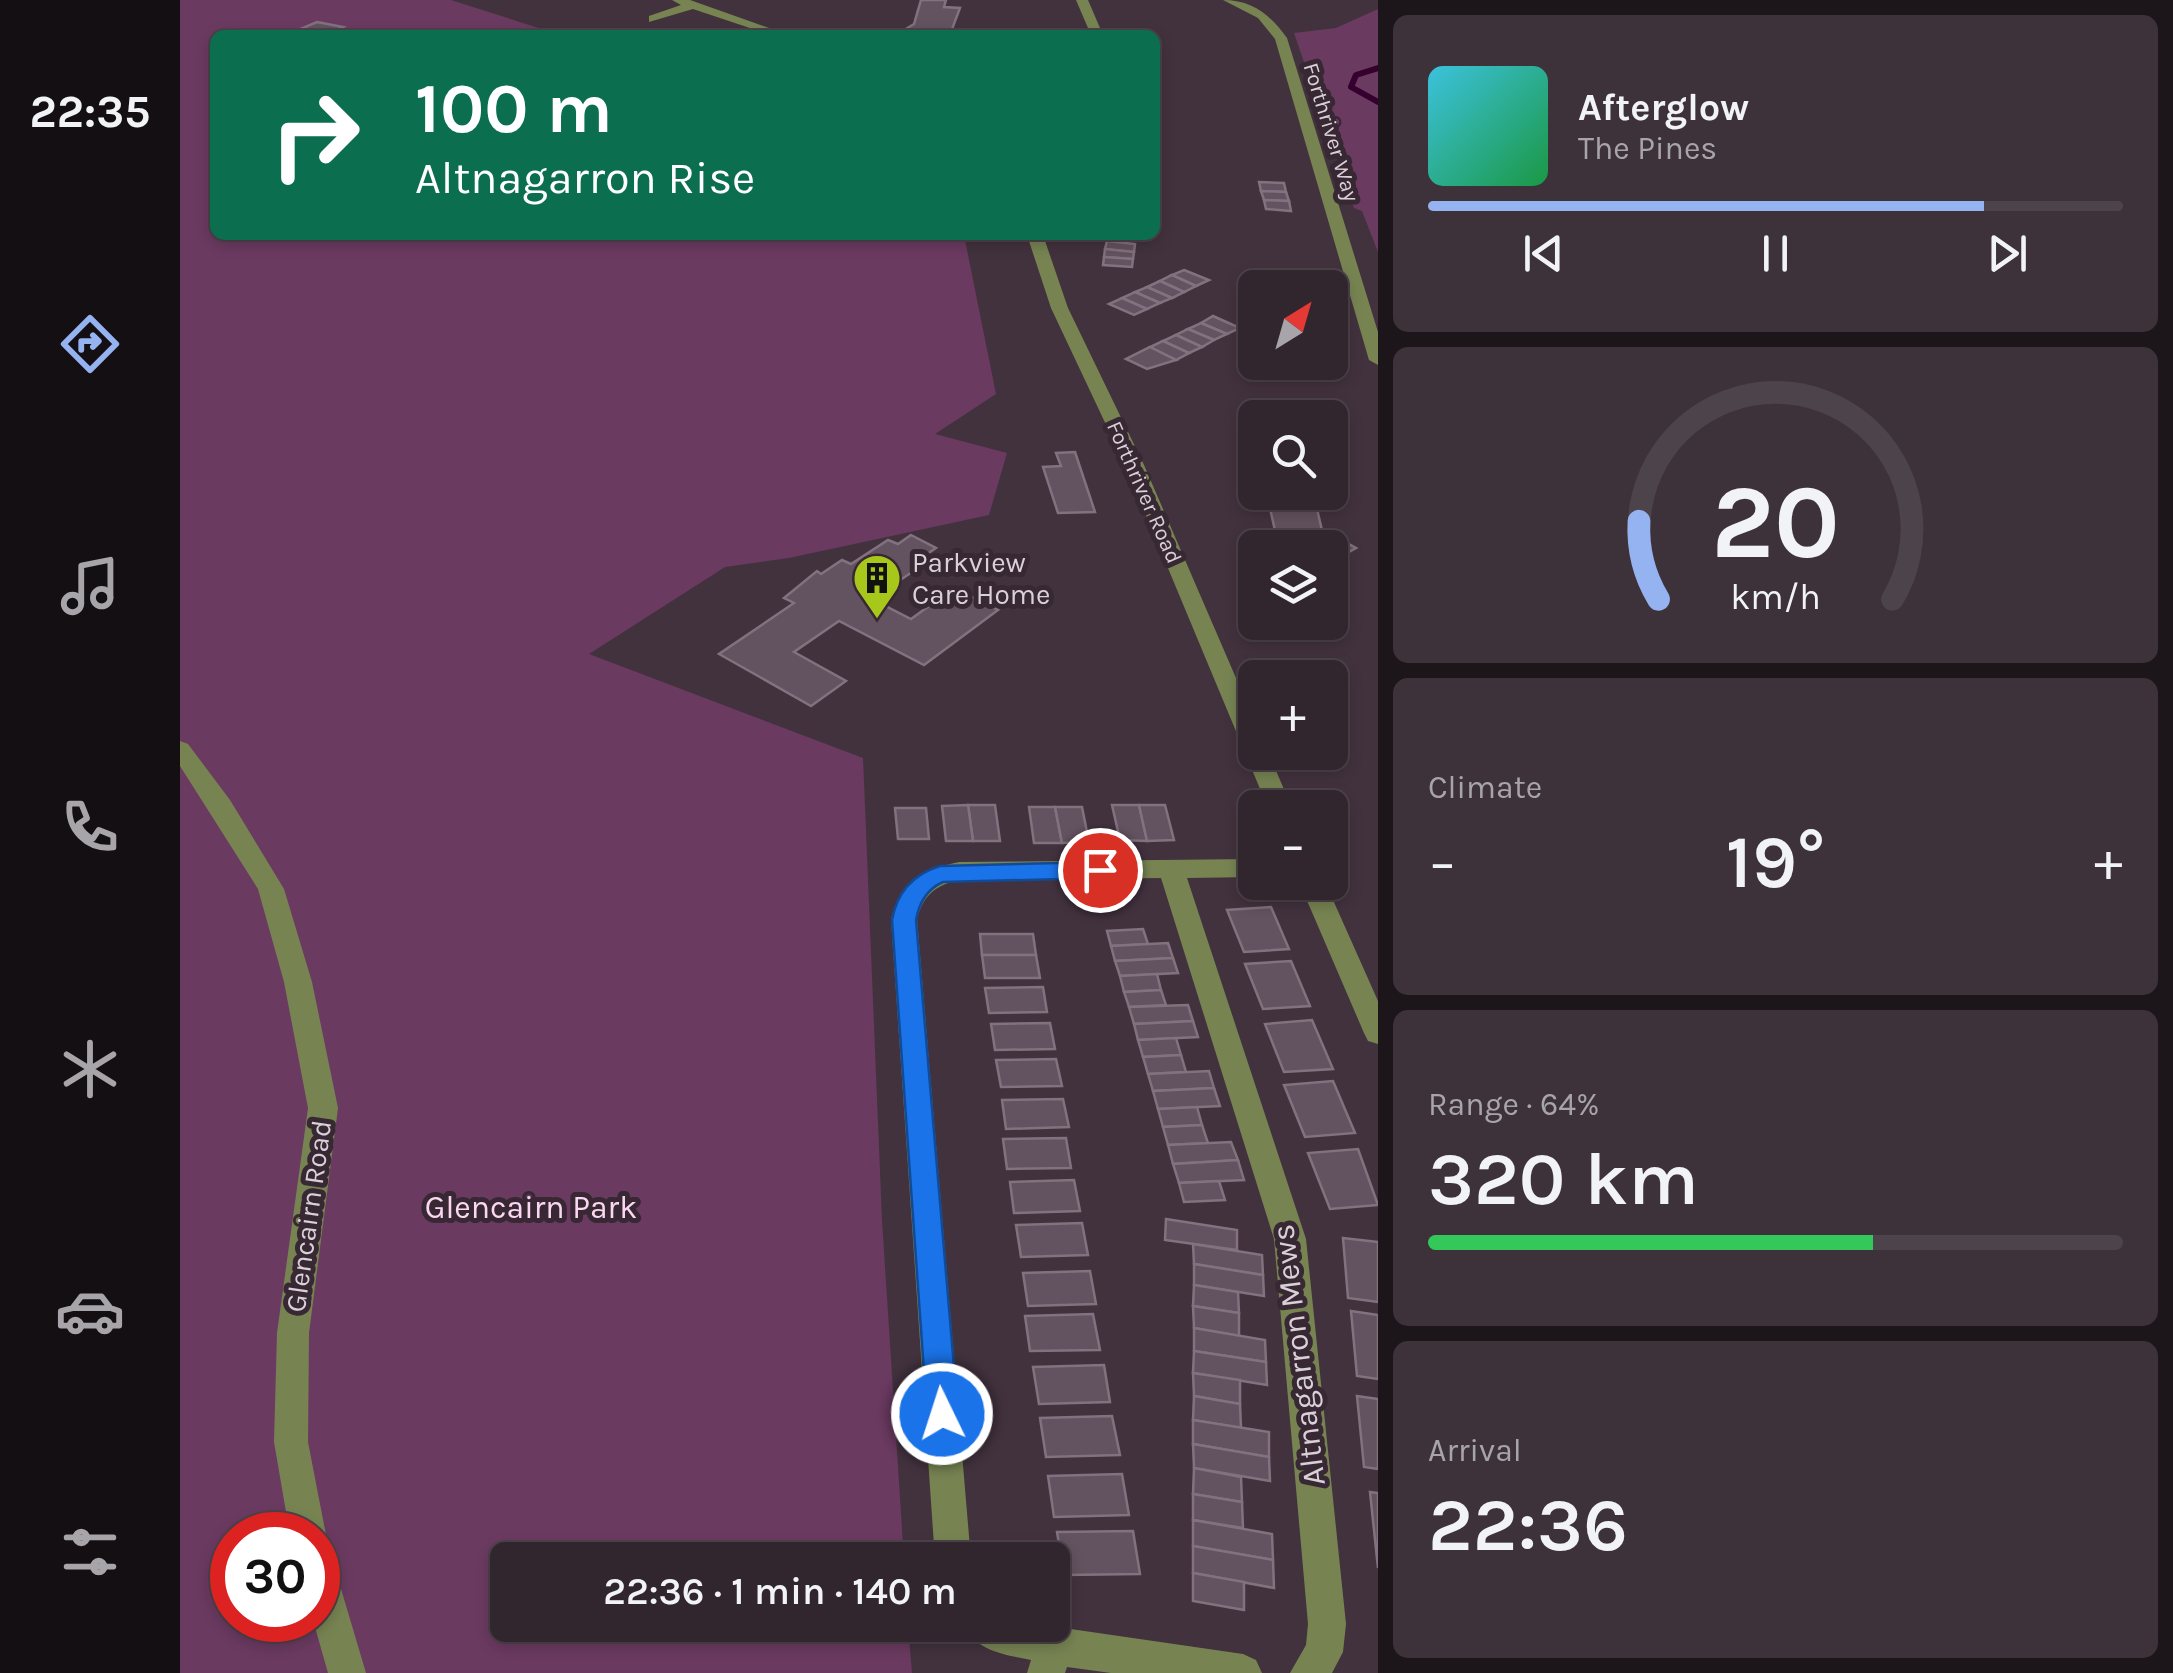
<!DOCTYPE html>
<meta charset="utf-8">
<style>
body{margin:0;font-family:Karla,sans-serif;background:#3d323a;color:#f1f3f6;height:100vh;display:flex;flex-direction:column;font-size:38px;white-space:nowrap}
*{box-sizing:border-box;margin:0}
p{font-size:32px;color:#a8a5aa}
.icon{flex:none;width:55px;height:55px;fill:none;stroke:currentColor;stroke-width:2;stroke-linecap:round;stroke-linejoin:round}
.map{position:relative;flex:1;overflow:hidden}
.panel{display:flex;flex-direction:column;gap:15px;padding:15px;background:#1c1519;width:795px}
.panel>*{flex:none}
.hud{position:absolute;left:30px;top:30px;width:950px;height:210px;border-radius:15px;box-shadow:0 5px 15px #0003,0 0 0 2px #4d434a;background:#0b6e4f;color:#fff;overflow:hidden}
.needle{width:65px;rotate:37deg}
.buttons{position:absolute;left:1058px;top:270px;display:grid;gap:20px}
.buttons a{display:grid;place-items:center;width:110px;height:110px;border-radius:15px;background:#32262e;box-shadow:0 5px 15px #0003,0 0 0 2px #4d434a;font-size:50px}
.speed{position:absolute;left:30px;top:1512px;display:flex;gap:20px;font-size:50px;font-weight:700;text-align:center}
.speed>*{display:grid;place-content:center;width:130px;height:130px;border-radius:50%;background:#32262e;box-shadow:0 5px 15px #0003,0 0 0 2px #4d434a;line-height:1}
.speed .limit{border:15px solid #d22;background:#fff;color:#111}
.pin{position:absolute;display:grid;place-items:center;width:85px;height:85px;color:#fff;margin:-42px;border:5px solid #fff;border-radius:50%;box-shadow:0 2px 10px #0007}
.me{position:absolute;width:110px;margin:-55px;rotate:356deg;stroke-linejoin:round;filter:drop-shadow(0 0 8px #0008)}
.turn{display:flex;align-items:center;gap:35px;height:210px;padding:0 40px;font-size:45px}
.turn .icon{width:130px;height:130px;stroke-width:2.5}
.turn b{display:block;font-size:70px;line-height:85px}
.big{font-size:75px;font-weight:600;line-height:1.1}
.panel .card{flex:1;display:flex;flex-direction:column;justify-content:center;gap:15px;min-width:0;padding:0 35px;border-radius:15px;background:#3d323a}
.panel .dial{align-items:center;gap:0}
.dial svg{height:260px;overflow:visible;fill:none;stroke:#4d434a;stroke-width:7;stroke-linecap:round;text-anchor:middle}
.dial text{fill:#f1f3f6;stroke:none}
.song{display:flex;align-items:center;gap:30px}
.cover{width:120px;height:120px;border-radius:15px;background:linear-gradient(135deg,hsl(190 70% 55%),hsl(140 70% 35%))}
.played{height:10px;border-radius:5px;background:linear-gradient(90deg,#95b2f1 80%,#4d434a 80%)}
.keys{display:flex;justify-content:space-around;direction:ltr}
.heat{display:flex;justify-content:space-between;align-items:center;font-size:55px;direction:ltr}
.charge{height:15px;border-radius:8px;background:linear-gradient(90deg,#34c759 64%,#4d434a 0)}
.trip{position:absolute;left:310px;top:1542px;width:580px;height:100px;border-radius:15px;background:#32262e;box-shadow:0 5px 15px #0003,0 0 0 2px #4d434a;font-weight:600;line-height:100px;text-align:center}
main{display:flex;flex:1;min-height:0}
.tab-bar{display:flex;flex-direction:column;width:180px;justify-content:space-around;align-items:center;background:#140f12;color:#a8a5aa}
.tab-bar .icon{width:70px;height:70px}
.tab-bar .on{color:#95b2f1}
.tab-bar b{font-size:45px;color:#f1f3f6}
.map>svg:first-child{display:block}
.green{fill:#6b3a61;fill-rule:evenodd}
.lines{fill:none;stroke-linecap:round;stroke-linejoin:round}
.stream{stroke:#36002e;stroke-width:6}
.building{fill:#63525f;stroke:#82717e;stroke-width:2.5}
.minor{fill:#778452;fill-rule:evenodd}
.route{fill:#1a73e8;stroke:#114b97;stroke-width:2.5}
.labels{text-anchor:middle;stroke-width:10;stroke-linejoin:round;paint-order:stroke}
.far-street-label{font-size:22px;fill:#dad0d8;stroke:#372833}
.poi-label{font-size:28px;fill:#dad0d8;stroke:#372833;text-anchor:start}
.street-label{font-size:28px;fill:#dad0d8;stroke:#372833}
.near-park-label{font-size:32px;fill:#fcd7f2;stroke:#372833}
.near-street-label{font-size:32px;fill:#dad0d8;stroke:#372833}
</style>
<main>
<nav class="tab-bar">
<b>22:35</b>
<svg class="icon on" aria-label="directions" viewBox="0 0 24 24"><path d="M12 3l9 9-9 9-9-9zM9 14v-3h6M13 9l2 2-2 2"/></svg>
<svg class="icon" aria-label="music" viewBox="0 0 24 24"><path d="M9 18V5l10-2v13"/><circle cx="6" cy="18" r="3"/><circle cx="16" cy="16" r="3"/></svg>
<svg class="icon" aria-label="phone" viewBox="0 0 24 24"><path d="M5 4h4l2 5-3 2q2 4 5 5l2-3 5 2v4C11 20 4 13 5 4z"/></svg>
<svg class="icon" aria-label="climate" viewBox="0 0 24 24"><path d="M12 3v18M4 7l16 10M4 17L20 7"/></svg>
<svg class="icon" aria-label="car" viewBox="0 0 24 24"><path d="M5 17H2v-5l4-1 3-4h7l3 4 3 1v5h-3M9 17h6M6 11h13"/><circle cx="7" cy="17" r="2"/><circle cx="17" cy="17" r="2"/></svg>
<svg class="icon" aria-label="filters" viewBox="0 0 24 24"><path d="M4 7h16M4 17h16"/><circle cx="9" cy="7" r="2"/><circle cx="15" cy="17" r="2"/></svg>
</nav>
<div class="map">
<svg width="1198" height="1673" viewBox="0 0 1198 1673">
<rect width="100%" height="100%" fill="#42323e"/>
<g class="green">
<path d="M0 0H271L381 35H35V235H784L816 394 755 434 827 453 809 515 609 558 545 567 409 654 683 758 702 1220 724 1560H328V1625H728L732 1673H0ZM52 1535H138V1620H52Z"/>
<polygon points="1198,9 1198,252 1182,211 1174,208 1114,33 1156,28"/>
</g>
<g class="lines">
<polyline class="stream" points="1198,68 1176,75 1171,87 1198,102"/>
</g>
<g class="building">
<polygon points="741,0 766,0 764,7 780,8 771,32 766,35 716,35 734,24"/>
<polygon points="137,22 163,27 146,35 106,35"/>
<polygon points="1079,182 1104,183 1106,192 1081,191"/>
<polygon points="1081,191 1106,192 1109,201 1084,200"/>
<polygon points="1084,200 1109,201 1111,211 1086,209"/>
<polygon points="927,241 955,244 954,252 925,249"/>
<polygon points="925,249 954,252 953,259 924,257"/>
<polygon points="924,257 953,259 952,267 923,265"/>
<polygon points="1004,270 1029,280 1016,286 992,275"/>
<polygon points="992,275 1016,286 1004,292 980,281"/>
<polygon points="980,281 1004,292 992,298 967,287"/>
<polygon points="967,287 992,298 980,303 955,292"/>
<polygon points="955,292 980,303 967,309 942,298"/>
<polygon points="942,298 967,309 954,315 929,304"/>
<polygon points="1033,316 1060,328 1047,334 1021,323"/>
<polygon points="1021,323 1047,334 1034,340 1008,329"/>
<polygon points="1008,329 1034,340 1022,347 996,335"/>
<polygon points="996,335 1022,347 1009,353 983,341"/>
<polygon points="983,341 1009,353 996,360 970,347"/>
<polygon points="970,347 996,360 967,369 946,359"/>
<polygon points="895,452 915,512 878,513 863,467 881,466 876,453"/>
<polygon points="1072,481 1075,492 1133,492 1145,543 1156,537 1176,548 1160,557 1150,548 1071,544 1069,534 1096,535 1087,495 1074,494"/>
<polygon points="731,535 756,548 743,557 750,560 692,599 731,619 774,588 818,610 744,665 659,621 614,652 666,681 631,706 539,654 614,603 604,598 637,571 641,574 662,560 671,564 708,540 718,544"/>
<polygon points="788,805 815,805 820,841 793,841"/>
<polygon points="788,805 793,841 766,841 762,806"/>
<polygon points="932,805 959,805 967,841 940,840"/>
<polygon points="959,805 985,805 994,840 967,841"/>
<polygon points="849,807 875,807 882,843 854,843"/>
<polygon points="875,807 902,807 909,842 882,843"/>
<polygon points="715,808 746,808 749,839 718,839"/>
<polygon points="1091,907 1109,949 1064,952 1047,910"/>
<polygon points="963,929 968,944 931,946 927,931"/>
<polygon points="800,934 853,934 856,955 802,955"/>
<polygon points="988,943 993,958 935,961 931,946"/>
<polygon points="802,955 856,955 860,978 805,978"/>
<polygon points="993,958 998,973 940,976 935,961"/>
<polygon points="1111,961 1130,1006 1083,1009 1065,964"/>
<polygon points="977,974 981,990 944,992 940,976"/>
<polygon points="863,987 867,1012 809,1013 805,988"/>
<polygon points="981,990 986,1005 949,1007 944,992"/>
<polygon points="1008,1005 1013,1021 954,1024 949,1007"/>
<polygon points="1132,1020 1153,1069 1104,1072 1085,1024"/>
<polygon points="1013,1021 1018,1037 958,1040 954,1024"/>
<polygon points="870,1023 875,1049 815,1050 811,1024"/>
<polygon points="996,1038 1001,1055 963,1057 958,1040"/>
<polygon points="1001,1055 1006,1072 968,1074 963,1057"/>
<polygon points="876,1059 882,1086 821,1087 816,1060"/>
<polygon points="1029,1071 1034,1088 973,1091 968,1074"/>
<polygon points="1153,1081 1175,1133 1125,1137 1104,1085"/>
<polygon points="1034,1088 1040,1106 978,1109 973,1091"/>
<polygon points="883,1099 889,1127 826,1129 822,1100"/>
<polygon points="1017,1107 1022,1125 983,1127 978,1109"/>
<polygon points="1022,1125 1028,1143 988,1145 983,1127"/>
<polygon points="886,1138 891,1168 827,1169 823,1139"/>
<polygon points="1051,1142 1058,1160 993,1164 988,1145"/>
<polygon points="1178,1149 1198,1205 1150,1209 1128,1153"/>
<polygon points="1058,1160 1064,1180 999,1183 993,1164"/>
<polygon points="894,1180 900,1211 834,1213 830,1182"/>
<polygon points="1039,1181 1045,1200 1004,1202 999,1183"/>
<polygon points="986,1219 1057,1230 1057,1250 985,1240"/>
<polygon points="902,1223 908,1255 841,1257 836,1225"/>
<polygon points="1163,1238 1198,1242 1198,1302 1168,1298"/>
<polygon points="1013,1244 1082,1255 1083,1275 1014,1264"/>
<polygon points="1014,1264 1083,1275 1084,1296 1014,1285"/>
<polygon points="910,1271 916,1304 848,1306 843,1273"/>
<polygon points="1014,1285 1058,1292 1059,1313 1013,1306"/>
<polygon points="1013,1306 1059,1313 1059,1336 1014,1328"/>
<polygon points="1171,1311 1198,1315 1198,1379 1177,1376"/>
<polygon points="913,1314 920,1350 850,1351 845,1316"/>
<polygon points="1014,1328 1085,1340 1086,1362 1014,1351"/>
<polygon points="1014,1351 1086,1362 1087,1385 1013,1373"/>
<polygon points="924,1365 930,1402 859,1404 853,1367"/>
<polygon points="1013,1373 1060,1380 1060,1404 1014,1396"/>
<polygon points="1014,1396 1060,1404 1061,1428 1013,1420"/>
<polygon points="1177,1396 1198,1399 1198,1469 1184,1467"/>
<polygon points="932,1416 940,1455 866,1457 860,1418"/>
<polygon points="1013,1420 1089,1432 1089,1457 1013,1444"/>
<polygon points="1013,1444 1089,1457 1090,1481 1014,1468"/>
<polygon points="1014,1468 1061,1477 1062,1502 1013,1494"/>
<polygon points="942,1474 949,1515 874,1517 868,1476"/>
<polygon points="1190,1492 1198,1493 1198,1568"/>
<polygon points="1013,1494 1062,1502 1063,1528 1013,1520"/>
<polygon points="1013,1520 1092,1534 1093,1560 1013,1546"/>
<polygon points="953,1531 960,1574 884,1575 877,1532"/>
<polygon points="1013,1546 1093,1560 1094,1588 1013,1573"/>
<polygon points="1013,1573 1064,1582 1064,1610 1013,1601"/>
</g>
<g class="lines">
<g class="minor">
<polygon points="492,0 510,0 609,35 591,35 513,9 469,22 469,16 501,5"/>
<polygon points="896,0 908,0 923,35 911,35"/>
<path d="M1043 0C1073 0 1090 15 1107 38L1198 332V365L1189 360 1095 39 1078 18Z"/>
<polygon points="847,235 863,235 888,308 964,465 1075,722 1075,752 1088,752 1112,808 1088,808 945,465 871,308"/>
<polygon points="0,741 8,744 50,800 104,889 132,982 158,1108 129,1333 128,1442 146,1535 138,1549 138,1535 110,1535 94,1442 97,1333 128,1108 104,982 78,889 0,766"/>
<path d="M1075 859V877L1007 878 1126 1239 1166 1624 1163 1652 1152 1673H1110L1126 1645 1128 1624 1094 1239 981 878 779 880C755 885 743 896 737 919L791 1560H755L711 919C721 882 743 869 779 862Z"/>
<polygon points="1119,882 1145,882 1198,1001 1198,1044 1188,1041 1184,1033"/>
<polygon points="138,1554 151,1559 156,1572 186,1673 148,1673 133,1620 138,1620"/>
<path d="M784 1625H863L1063 1654 1076 1660 1082 1673H931L887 1667 885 1673H847L851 1660C826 1655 795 1651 784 1625Z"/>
</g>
</g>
<path class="route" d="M920 862 932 870 920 878 763 882C747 889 739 903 736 920L778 1414 773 1424 762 1428 751 1424 747 1414 712 920C717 892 734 874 760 866Z"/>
<defs>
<g id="building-pin" transform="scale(2.5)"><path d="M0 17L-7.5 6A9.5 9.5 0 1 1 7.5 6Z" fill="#a8c71b" stroke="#372833"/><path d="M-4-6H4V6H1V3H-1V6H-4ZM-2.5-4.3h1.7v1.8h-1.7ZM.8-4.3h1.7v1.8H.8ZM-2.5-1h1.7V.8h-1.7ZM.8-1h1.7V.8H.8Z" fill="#111"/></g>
</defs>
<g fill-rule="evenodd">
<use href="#building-pin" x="697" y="578"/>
</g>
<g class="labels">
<g class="far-street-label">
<text transform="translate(1152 132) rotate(73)" y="8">Forthriver Way</text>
<text transform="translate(965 492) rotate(66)" y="8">Forthriver Road</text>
</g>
<g class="poi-label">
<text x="732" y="572">Parkview<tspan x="732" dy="32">Care Home</tspan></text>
</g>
<g class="street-label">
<text transform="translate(128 1216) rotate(-82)" y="10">Glencairn Road</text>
</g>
<g class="near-park-label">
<text x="351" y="1218">Glencairn Park</text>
</g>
<g class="near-street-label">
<text transform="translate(1118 1355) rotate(-97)" y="11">Altnagarron Mews</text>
</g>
</g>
</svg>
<div class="buttons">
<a><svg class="needle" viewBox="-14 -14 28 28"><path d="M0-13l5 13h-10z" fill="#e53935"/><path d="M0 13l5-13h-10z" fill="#a8a5aa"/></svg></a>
<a><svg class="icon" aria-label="search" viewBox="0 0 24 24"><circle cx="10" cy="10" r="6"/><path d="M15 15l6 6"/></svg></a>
<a><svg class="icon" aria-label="layers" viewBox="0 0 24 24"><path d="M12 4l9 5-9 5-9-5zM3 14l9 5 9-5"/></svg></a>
<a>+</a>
<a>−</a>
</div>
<div class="speed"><div class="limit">30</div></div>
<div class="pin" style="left:920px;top:870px;background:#d93025"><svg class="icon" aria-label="arrive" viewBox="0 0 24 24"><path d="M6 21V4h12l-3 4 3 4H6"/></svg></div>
<svg class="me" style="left:762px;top:1414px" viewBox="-20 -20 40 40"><circle r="17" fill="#1a73e8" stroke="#fff" stroke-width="3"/><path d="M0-11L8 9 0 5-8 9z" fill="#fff"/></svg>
<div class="trip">22:36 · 1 min · 140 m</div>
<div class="hud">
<div class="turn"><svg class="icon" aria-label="right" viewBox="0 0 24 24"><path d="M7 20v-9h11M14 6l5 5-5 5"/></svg><div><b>100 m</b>Altnagarron Rise</div></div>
</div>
</div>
<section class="panel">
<div class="card">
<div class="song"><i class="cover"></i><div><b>Afterglow</b><p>The Pines</p></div></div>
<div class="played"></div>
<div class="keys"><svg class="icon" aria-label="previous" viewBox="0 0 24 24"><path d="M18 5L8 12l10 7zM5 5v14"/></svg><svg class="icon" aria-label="pause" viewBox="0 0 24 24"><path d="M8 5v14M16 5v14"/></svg><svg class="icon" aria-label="next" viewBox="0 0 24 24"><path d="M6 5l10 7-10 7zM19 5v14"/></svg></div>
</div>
<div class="card dial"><svg viewBox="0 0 100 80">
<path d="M14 69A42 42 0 1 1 86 69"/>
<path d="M14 69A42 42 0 0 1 8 45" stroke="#95b2f1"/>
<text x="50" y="56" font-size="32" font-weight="700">20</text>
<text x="50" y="72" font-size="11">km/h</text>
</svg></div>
<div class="card"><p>Climate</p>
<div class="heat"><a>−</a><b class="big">19°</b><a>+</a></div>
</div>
<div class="card"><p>Range · 64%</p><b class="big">320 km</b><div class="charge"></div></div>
<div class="card"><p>Arrival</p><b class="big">22:36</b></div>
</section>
</main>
